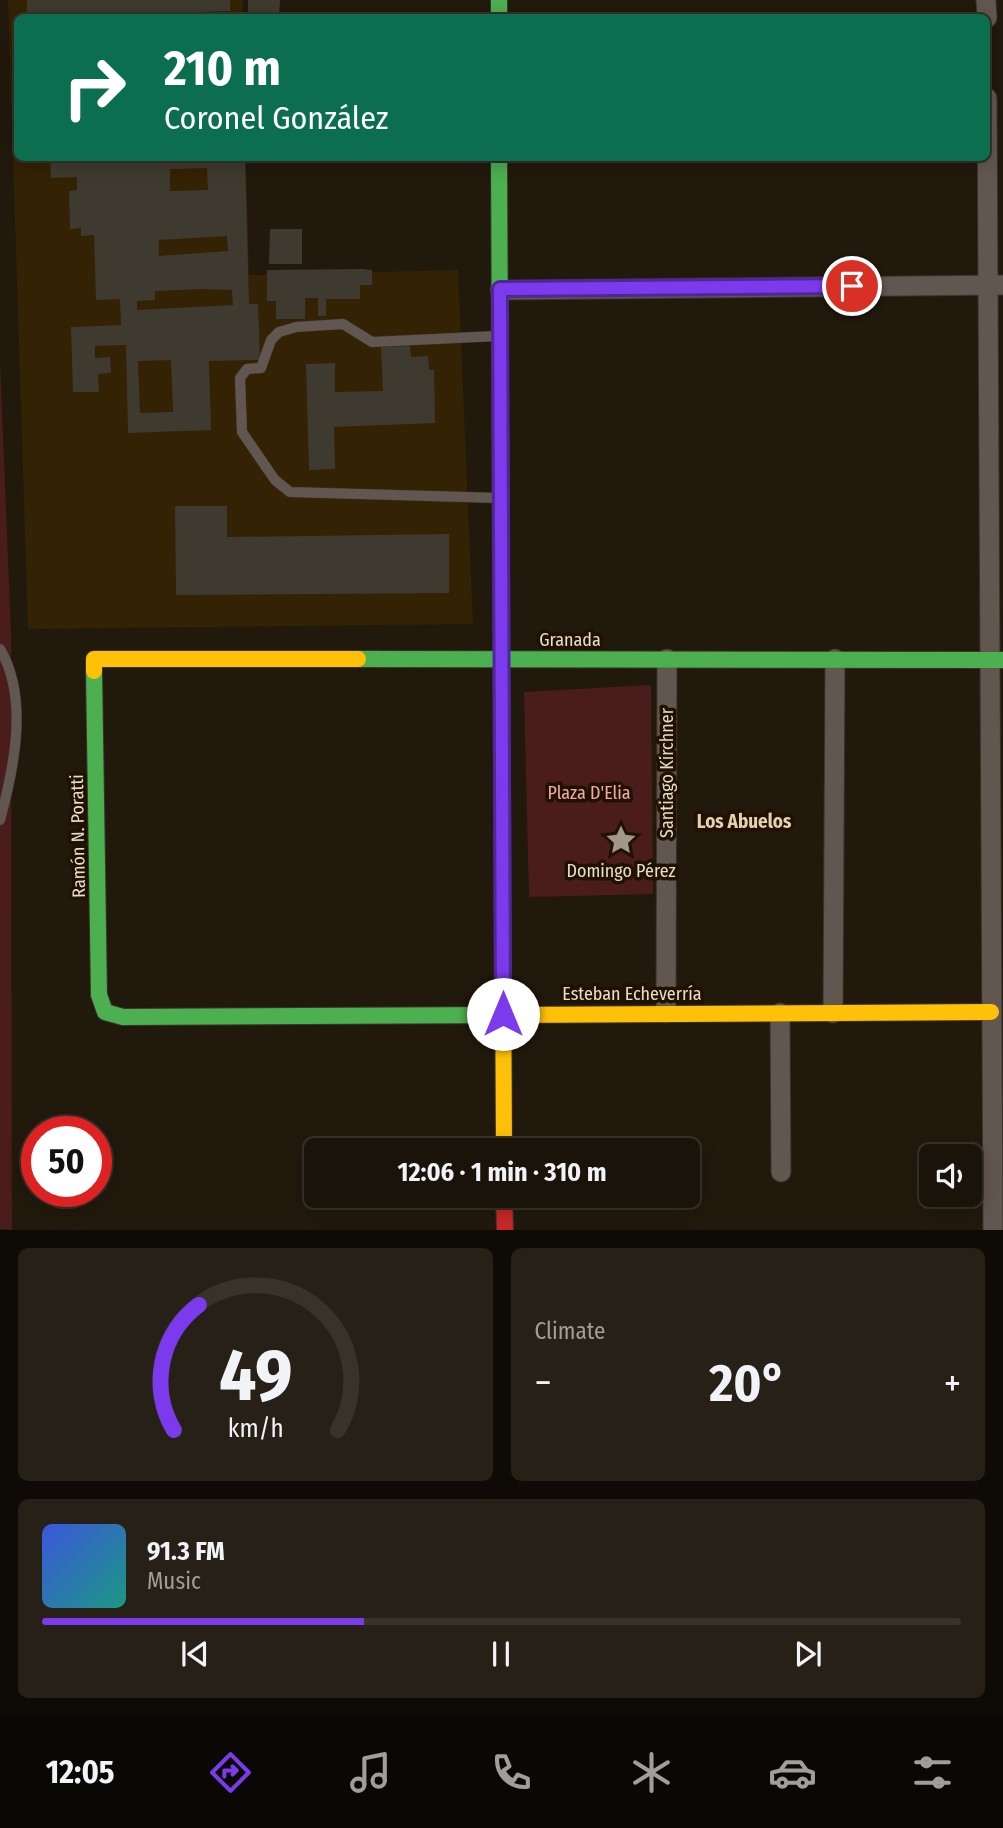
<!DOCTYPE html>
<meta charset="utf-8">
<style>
body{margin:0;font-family:"Fira Sans Condensed",sans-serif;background:#262017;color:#f1f3f6;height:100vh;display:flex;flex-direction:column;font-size:26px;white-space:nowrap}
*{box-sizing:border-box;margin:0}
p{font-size:23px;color:#9f9e9c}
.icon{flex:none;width:38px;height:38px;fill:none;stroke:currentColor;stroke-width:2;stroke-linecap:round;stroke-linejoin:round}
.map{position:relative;height:1230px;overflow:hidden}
.side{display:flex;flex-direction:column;gap:18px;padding:18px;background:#0e0a05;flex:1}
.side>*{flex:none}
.top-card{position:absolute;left:14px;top:14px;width:976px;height:147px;border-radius:10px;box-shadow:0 4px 18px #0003,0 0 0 2px #37322a;background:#0b6e4f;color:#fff;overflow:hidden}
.buttons{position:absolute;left:919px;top:1144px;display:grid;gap:14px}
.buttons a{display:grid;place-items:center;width:63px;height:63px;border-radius:10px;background:#191309;box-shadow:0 4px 18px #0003,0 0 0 2px #37322a;font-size:35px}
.speed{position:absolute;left:21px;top:1116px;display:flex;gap:14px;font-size:35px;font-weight:700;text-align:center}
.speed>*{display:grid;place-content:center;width:91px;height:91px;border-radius:50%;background:#191309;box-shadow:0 4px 18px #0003,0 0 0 2px #37322a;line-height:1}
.speed .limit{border:10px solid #d22;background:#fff;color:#111}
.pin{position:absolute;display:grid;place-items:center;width:60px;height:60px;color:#fff;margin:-30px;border:4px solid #fff;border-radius:50%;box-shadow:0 2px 7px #0007}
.me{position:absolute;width:77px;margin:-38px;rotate:0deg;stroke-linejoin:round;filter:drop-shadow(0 0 5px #0008)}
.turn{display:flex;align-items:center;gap:24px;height:147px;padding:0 35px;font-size:32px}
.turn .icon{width:91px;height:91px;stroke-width:2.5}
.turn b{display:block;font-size:49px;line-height:60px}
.big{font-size:52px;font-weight:700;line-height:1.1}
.side .card{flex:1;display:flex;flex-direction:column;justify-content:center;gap:10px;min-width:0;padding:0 24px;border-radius:10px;background:#262017}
.side .dial{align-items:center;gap:0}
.dial svg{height:182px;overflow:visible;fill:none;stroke:#37322a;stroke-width:7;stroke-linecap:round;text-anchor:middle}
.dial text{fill:#f1f3f6;stroke:none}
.song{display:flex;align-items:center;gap:21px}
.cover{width:84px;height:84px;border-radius:10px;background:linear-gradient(135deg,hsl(230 70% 55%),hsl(170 70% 35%))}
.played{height:7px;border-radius:4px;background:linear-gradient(90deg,#7c3aed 35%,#37322a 35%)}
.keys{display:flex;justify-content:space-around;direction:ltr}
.heat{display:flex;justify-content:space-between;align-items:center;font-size:38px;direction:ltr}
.side .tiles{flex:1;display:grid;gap:18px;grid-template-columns:1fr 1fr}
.card:last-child{grid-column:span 2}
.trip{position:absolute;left:304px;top:1138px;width:396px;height:70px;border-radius:10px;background:#191309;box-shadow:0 4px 18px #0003,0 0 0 2px #37322a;font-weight:700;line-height:70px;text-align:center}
.tabs{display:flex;height:112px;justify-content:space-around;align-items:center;background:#0a0804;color:#9f9e9c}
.tabs .icon{width:49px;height:49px}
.tabs .on{color:#7c3aed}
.tabs b{font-size:32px;color:#f1f3f6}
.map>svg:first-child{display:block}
.built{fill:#332203}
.green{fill:#4a1c1c}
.building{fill:#3f3a2f;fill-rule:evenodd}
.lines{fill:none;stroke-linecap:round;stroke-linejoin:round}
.lane-casing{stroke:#3b3429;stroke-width:11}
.street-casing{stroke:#3b3429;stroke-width:21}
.fast-casing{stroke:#3b3429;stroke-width:18}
.slow-casing{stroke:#3b3429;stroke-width:18}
.jam-casing{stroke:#3b3429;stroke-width:18}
.lane{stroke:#625750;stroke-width:10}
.street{stroke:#625750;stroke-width:19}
.fast{stroke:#4caf50;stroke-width:16}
.slow{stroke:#ffc107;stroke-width:16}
.jam{stroke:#c62828;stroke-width:16}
.route-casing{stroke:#51269a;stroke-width:18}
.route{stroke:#7c3aed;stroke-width:12}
.labels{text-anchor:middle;stroke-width:7;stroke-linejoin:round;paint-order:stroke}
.street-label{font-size:18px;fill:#e7ddce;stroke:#201100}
.park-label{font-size:18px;fill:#f3aba9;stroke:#201100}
.poi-label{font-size:18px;fill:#e7ddce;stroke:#201100}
.neighbourhood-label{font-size:19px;font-weight:bold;fill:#e5d0b4;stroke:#201100}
</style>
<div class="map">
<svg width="1003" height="1230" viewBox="0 0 1003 1230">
<rect width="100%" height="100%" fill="#21190c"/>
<polygon class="built" points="8,0 243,0 243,17 18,18 18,158 246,158 249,275 458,270 473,624 28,629"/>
<g class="green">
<polygon points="0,360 11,634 12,1230 0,1229"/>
<polygon points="651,685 653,894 529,897 524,692"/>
</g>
<g class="building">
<polygon points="27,0 230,0 230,11 120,14 120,18 27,18"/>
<polygon points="248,0 280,0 279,18 248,18"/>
<path d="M50 158H245L249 304H258L260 360 209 361 211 430 128 433 126 345 95 346V358L110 357 111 373 98 374 99 392H73L71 327 121 325 120 299 96 300 94 235 81 236V228L70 229 69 191 77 190V177L51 178ZM207 168 208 190 170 191V169ZM227 236 228 251 159 256V240ZM202 289 232 290 233 305 137 310V301L155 300V291ZM171 360 173 412 140 413 138 361Z"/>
<polygon points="270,229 302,229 302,264 269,264"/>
<polygon points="362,269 372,270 372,285 360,285 360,299 326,299 326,316 318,316 318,298 305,298 305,319 276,319 276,301 267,301 267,270"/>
<polygon points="410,346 411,357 428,356 429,370 434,370 435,423 334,427 335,469 309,470 306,364 335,363 335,392 383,391 381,347"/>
<polygon points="175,506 227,506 227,537 449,534 449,593 176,595"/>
</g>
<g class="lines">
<g class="lane-casing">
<g id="lane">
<polyline points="497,336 372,342 343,324 296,327 279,332 271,340 261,368 247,369 240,378 242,432 275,480 290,492 499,498"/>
<path d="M0 649C29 698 14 768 0 820"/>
</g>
</g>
<g class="street-casing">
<g id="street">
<polyline points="986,0 987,18"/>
<polyline points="987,98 993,1230"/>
<polyline points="500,290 1003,285"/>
<polyline points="666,1013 667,659"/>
<polyline points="780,1013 781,1172"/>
<polyline points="833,1013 835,659"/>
</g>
</g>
<g class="fast-casing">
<g id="fast">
<polyline points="499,0 499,18"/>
<polyline points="499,158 502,774"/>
<polyline points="358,659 1003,660"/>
<polyline points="94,671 99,995 105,1012 123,1017 501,1015"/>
</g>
</g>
<g class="slow-casing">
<g id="slow">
<polyline points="94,671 94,659 358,659"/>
<polyline points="502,774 504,1150"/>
<polyline points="501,1015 991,1012"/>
</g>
</g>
<g class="jam-casing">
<polyline id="jam" points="504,1195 505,1230"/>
</g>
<use href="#lane" class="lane"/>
<use href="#street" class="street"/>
<use href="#fast" class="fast"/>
<use href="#slow" class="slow"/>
<use href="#jam" class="jam"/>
</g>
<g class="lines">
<g class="route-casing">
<polyline id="route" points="503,1014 500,289 852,286"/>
</g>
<use href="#route" class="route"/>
</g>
<defs>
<g id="sight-bare" transform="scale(2.415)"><path d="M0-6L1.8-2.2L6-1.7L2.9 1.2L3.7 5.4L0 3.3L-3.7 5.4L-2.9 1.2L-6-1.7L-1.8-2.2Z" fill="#a2988a" stroke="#201100" stroke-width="2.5" paint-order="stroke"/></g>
</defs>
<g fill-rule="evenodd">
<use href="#sight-bare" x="621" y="840"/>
</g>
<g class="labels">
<g class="street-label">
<text x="570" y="646">Granada</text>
<text transform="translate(667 773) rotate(-90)" y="6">Santiago Kirchner</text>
<text transform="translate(78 836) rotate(-91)" y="6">Ramón N. Poratti</text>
<text x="632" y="1000">Esteban Echeverría</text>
</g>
<g class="park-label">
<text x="589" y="799">Plaza D'Elia</text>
</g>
<g class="poi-label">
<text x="621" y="877">Domingo Pérez</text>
</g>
<g class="neighbourhood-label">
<text x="744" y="828">Los Abuelos</text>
</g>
</g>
</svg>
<div class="buttons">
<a><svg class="icon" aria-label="sound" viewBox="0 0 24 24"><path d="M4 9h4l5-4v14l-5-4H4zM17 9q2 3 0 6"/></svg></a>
</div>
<div class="speed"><div class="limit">50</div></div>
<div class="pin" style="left:852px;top:286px;background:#d93025"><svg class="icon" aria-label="arrive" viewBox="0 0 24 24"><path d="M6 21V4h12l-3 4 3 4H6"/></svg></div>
<svg class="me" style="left:503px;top:1014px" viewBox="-20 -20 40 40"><circle r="19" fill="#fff"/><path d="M0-13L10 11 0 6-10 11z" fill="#7c3aed"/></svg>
<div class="trip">12:06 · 1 min · 310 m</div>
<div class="top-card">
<div class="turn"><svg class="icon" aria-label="right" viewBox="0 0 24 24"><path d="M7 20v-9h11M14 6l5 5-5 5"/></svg><div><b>210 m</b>Coronel González</div></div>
</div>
</div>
<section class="side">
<div class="tiles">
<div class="card dial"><svg viewBox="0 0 100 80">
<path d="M14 69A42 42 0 1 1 86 69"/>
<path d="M14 69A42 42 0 0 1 25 14" stroke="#7c3aed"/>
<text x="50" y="56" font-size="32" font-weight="700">49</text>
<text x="50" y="72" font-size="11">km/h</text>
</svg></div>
<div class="card"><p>Climate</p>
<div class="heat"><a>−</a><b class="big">20°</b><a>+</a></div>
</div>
<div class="card">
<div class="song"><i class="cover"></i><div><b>91.3 FM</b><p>Music</p></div></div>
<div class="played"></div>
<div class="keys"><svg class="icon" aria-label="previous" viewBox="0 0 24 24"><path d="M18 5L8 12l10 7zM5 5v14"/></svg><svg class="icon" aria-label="pause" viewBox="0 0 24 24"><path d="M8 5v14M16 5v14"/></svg><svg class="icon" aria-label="next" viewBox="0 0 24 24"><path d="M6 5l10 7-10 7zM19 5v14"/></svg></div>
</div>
</div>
</section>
<nav class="tabs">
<b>12:05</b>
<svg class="icon on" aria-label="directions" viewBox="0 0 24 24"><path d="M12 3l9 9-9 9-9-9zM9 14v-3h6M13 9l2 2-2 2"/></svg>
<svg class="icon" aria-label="music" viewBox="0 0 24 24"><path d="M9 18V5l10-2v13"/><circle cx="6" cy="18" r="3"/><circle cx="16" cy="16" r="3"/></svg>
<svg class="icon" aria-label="phone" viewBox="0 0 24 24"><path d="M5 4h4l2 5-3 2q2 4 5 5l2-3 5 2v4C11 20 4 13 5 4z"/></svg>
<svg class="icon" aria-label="climate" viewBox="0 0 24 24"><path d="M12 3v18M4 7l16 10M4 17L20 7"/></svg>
<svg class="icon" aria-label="car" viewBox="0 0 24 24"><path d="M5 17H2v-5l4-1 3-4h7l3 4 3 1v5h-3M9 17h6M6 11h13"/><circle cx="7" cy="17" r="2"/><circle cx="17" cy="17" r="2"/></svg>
<svg class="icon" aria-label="filters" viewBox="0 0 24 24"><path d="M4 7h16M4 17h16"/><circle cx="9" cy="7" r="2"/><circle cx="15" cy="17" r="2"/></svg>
</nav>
